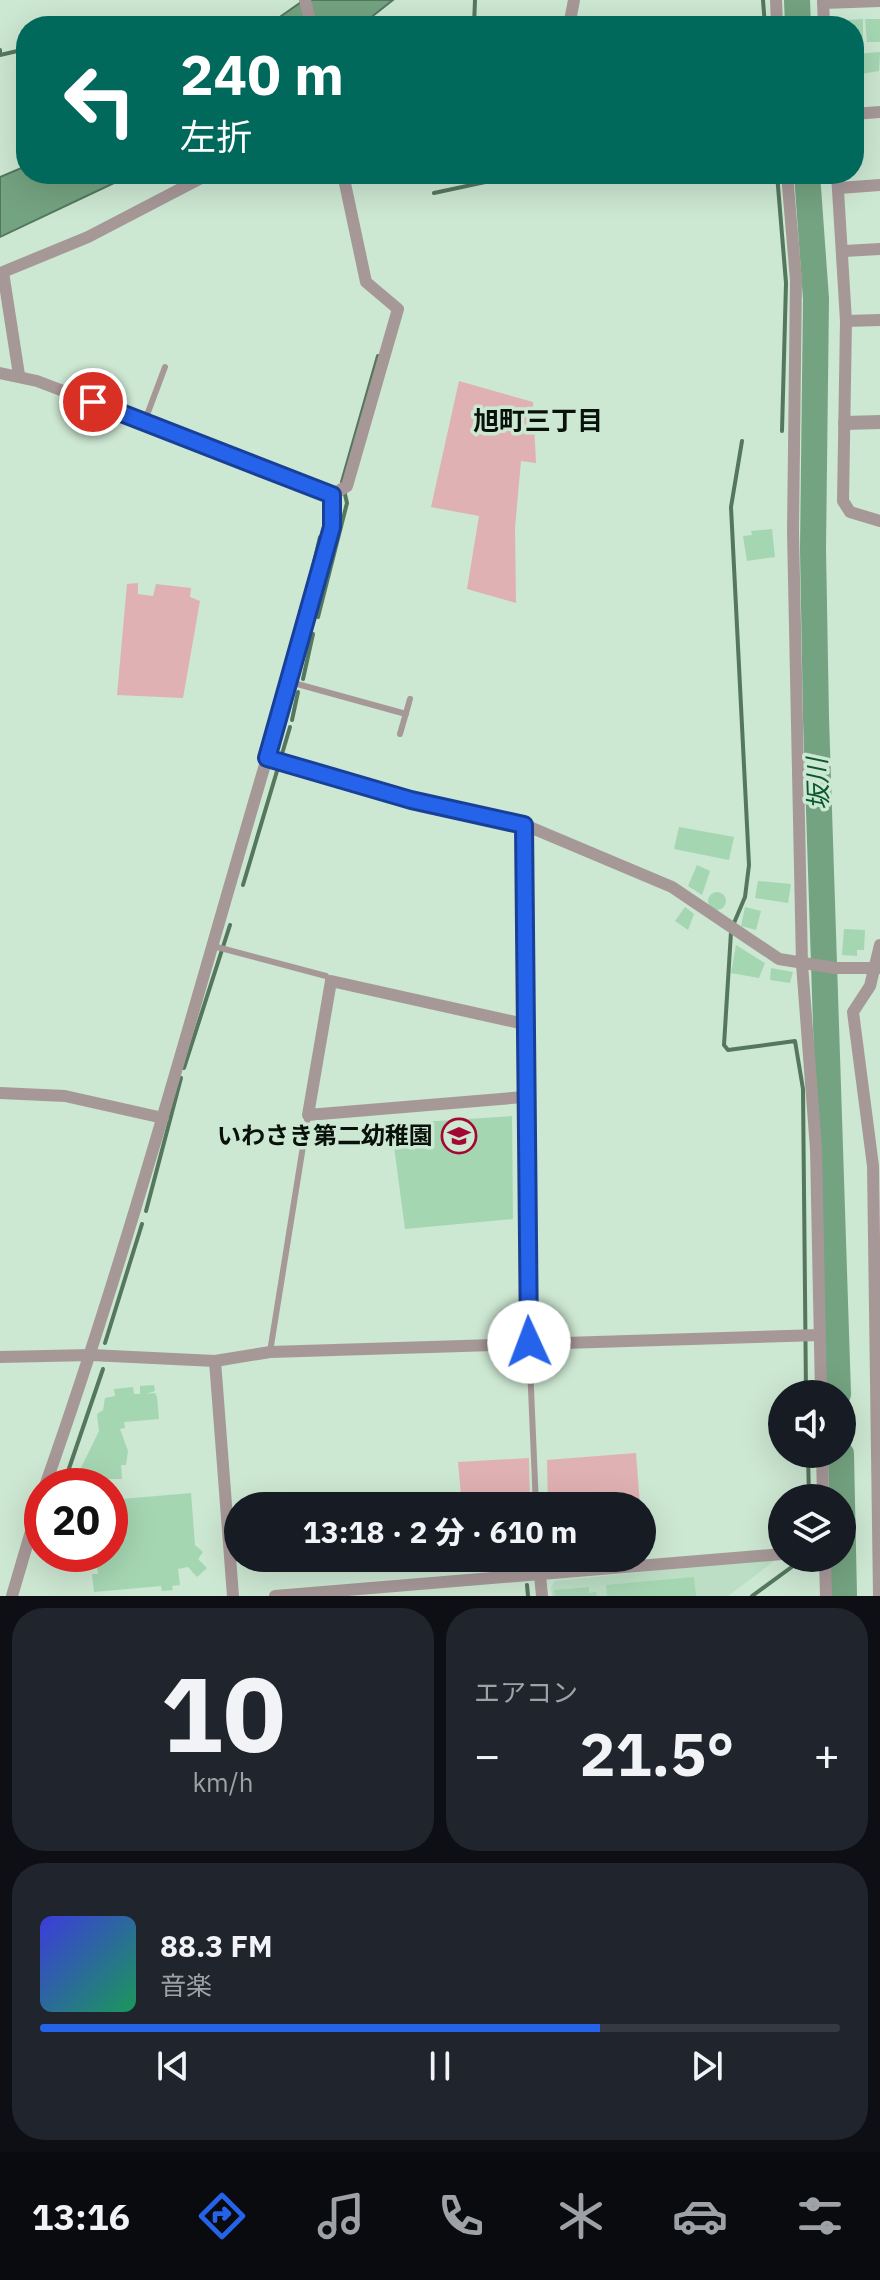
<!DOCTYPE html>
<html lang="ja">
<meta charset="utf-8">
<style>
body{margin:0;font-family:"IBM Plex Sans","Noto Sans JP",sans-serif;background:#20242c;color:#f1f3f6;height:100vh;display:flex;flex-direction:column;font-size:30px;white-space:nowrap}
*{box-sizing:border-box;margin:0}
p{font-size:26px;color:#9ea1a6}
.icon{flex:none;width:44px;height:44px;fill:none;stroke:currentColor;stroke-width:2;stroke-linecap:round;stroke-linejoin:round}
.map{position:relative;height:1596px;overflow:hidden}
.side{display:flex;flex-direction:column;gap:12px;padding:12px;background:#0d0f14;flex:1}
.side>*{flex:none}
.banner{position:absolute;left:16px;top:16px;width:848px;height:168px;border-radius:32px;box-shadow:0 8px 32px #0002;background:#00695c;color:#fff;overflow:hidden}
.tools{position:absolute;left:768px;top:1380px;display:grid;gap:16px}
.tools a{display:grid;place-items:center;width:88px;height:88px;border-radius:50%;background:#171b24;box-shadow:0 8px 32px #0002;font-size:40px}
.speed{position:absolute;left:24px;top:1468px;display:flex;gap:16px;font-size:40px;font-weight:700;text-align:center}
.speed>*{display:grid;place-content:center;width:104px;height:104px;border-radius:50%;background:#171b24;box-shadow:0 8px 32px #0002;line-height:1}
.speed .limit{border:12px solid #d22;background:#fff;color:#111}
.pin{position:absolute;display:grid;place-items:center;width:68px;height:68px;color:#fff;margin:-34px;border:4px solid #fff;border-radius:50%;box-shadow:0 2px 8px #0007}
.me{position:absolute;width:88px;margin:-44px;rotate:358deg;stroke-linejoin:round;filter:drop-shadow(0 0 6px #0008)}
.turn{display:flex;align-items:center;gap:28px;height:168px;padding:0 32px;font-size:36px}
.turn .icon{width:104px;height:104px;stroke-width:2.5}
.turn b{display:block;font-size:56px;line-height:68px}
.big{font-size:60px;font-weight:800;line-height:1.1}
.side .widget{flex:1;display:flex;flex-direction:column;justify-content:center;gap:12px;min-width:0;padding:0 28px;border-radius:32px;background:#20242c}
.side .dial{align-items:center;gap:0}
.dial b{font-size:104px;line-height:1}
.song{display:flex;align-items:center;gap:24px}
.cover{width:96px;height:96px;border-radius:12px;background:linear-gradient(135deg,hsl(240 70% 55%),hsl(150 70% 35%))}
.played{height:8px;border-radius:4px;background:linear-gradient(90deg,#2563eb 70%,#363941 70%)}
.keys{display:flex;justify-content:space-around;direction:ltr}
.heat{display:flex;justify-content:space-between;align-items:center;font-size:44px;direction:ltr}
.side .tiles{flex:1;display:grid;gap:12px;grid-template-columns:1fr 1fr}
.widget:last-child{grid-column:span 2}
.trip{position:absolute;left:224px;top:1492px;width:432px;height:80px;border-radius:40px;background:#171b24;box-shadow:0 8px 32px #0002;font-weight:800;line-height:80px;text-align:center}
.tab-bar{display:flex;height:128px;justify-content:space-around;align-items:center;background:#090b0e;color:#9ea1a6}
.tab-bar .icon{width:56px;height:56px}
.tab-bar .current{color:#2563eb}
.tab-bar b{font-size:36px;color:#f1f3f6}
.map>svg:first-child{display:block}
.built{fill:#bbdec4}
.green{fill:#e0b1b3}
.water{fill:#74a381;stroke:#54775d;stroke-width:2}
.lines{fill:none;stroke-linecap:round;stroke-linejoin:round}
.stream{stroke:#54775d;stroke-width:4}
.river{stroke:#74a381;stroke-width:26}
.building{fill:#a5d6b2}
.service{stroke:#a79898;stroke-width:6}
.minor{stroke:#a79898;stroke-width:12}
.tertiary{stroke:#a79898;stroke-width:14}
.route-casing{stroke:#184099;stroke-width:20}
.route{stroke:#2563eb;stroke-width:14}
.labels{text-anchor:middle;stroke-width:7;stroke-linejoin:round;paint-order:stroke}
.poi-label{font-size:24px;font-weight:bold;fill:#08110a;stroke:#cce7d2;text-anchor:end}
.neighbourhood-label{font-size:26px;font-weight:bold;fill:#08110a;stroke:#cce7d2}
.water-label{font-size:26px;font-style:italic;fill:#09592e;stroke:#cce7d2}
</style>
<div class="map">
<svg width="880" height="1596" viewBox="0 0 880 1596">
<rect width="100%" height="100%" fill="#cce7d2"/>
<polygon class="built" points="778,1558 728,1596 552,1596 551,1587 555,1581"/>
<g class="green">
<polygon points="459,381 533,402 536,463 521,461 515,528 516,603 467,589 479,516 431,507"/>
<polygon points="138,583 138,594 153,596 156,584 191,588 190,597 200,601 183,698 117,695 127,584"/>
<polygon points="636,1453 640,1506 548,1506 547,1460"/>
<polygon points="529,1458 530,1506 462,1506 458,1462"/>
<polygon points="467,1558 532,1558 532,1561 523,1569 468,1572"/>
</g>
<g class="water">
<polygon points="304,0 393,0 360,26 267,26"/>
<polygon points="26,166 26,174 133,174 0,237 0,177"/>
</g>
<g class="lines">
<g class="stream">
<polyline points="763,0 765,26"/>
<polyline points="474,26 475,0"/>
<polyline points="0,50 0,55 26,49"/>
<polyline points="777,174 786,283 782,431"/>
<polyline points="434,193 523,174"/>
<polyline points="308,588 320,537"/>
<polyline points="318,617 347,503 342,482 378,356"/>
<polyline points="303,679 313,634"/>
<polyline points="292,720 298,692"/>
<polyline points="282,754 290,727"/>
<polyline points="243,885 277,771"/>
<polyline points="734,923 745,897 749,865 731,507 742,441"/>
<polyline points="731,932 724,1045 728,1050 795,1041 803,1089 806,1394"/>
<polyline points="184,1068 230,925"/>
<polyline points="146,1211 181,1078"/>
<polyline points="105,1343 142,1224"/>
<polyline points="808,1454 809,1498"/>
<polyline points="63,1486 103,1369"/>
<polyline points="527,1585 528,1596"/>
<polyline points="752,1596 804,1558"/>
</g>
<g class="river">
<polyline points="797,0 798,26"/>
<polyline points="807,174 816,299 813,549 816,718 838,1394"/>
<polyline points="841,1454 844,1596"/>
</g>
</g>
<g class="building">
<polygon points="863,19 863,43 854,43 854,26 830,26 830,21"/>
<polygon points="865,19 880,19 880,42 867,42"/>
<polygon points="880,52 879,71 855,75 854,54"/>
<polygon points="772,529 775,557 747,561 743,536 752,535 751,531"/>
<polygon points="679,827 734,837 729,860 674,849"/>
<polygon points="697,865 710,871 702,895 688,886"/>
<polygon points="758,881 791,884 788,903 755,898"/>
<circle cx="717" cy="901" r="9"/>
<polygon points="685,907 694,914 688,930 675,921"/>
<polygon points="745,907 761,911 756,930 741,926"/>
<polygon points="844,929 865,930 864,950 857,950 857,956 842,955"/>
<polygon points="736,945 765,963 759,978 731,973"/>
<polygon points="771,968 793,972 790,983 770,980"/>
<polygon points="512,1116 513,1219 405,1229 391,1124"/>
<polygon points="154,1385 155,1391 146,1394 155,1393 157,1397 159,1419 124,1422 125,1428 120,1429 128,1451 126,1465 121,1465 122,1479 100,1479 100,1484 71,1483 72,1474 80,1470 99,1431 97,1414 103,1410 105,1398 115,1396 114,1389 133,1387 134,1394 140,1394 140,1386"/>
<polygon points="191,1493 195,1545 203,1552 198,1559 207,1568 197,1577 188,1567 178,1569 180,1585 172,1586 173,1590 162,1591 161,1586 94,1592 92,1574 98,1574 97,1567 92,1568 91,1554 110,1554 110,1500"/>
<polygon points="694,1577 696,1596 607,1596 606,1585"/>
<polygon points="589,1587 589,1593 596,1592 597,1596 555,1596 554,1590"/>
</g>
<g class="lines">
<g class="service">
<polyline points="144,423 165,367"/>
<polyline points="290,682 406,714"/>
<polyline points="400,734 410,699"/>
<polyline points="213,946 326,976 331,981"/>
<polyline points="526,1272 536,1506"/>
<polyline points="270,1352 308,1115"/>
<polyline points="538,1558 540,1575"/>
</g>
<g class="minor">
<polyline points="305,0 311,26"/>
<polyline points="776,0 777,26"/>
<polyline points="823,0 824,26"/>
<polyline points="823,3 880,1"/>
<polyline points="569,26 574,0"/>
<polyline points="854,114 880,112"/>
<polyline points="787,174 796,280 793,531 802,964 816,1149 821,1394"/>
<polyline points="837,174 846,321 843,501 850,512 880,521"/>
<polyline points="839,188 880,185"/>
<polyline points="844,251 880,249"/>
<polyline points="846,321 880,320"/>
<path d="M0 373 37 381 315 487 332 495C335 523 326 550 319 578 304 638 285 698 267 758 195 1001 130 1246 45 1486"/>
<polyline points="19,375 3,272 88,237 209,174"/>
<polyline points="332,495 347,486 398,309 366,282 343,174"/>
<polyline points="267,758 411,800 532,828 672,887 779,959 835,968 880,968"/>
<polyline points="524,825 526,1272"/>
<polyline points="524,1024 331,981 308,1115 524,1097"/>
<polyline points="0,1093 65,1096 163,1118"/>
<polyline points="0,1357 91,1355 215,1361 270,1352 820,1335"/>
<polyline points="215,1361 233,1596"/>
<polyline points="822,1454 823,1498"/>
<polyline points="825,1558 826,1596"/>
<polyline points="540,1575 542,1596"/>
<polyline points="12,1596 42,1494"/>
<polyline points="275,1596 782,1554"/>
<polyline points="879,1596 873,1166 853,1012 870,986 880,945"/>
</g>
<polyline class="tertiary" points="845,423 880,422"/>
</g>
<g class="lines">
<g class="route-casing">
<polyline id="route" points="93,402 332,495 332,527 267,758 411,800 524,825 529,1342"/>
</g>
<use href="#route" class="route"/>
</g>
<defs>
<g id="school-ring" transform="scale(1.8)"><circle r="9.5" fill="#cce7d2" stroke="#a40734" stroke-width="1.5"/><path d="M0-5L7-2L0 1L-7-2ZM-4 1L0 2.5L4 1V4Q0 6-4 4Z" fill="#a40734"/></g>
</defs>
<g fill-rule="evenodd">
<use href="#school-ring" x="459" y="1136"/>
</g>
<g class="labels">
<g class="poi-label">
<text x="433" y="1144">いわさき第二幼稚園</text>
</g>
<g class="neighbourhood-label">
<text x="538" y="430">旭町三丁目</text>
</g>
<g class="water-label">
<text transform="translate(818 784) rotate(-92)" y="9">坂川</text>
</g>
</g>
</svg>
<div class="tools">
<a><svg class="icon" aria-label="sound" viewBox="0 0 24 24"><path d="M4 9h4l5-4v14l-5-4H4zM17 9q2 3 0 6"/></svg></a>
<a><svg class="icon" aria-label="layers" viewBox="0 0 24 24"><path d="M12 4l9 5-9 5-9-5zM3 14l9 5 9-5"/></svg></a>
</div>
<div class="speed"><div class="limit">20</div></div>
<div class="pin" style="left:93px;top:402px;background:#d93025"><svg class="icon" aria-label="arrive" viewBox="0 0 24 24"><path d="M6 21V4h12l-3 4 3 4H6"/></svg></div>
<svg class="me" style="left:529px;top:1342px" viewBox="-20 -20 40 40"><circle r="19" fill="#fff"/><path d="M0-13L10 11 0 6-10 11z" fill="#2563eb"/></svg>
<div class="trip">13:18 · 2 分 · 610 m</div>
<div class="banner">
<div class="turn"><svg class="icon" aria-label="left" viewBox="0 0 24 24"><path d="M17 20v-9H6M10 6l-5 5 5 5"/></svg><div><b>240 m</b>左折</div></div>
</div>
</div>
<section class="side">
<div class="tiles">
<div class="widget dial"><b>10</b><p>km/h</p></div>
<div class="widget"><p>エアコン</p>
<div class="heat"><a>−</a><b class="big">21.5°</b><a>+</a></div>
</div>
<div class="widget">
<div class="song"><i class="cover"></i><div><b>88.3 FM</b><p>音楽</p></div></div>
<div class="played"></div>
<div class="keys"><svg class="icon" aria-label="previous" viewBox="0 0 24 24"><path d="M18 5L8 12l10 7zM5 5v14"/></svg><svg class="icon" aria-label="pause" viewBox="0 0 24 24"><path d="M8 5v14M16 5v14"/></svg><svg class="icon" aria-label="next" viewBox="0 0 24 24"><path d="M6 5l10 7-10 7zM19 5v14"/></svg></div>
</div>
</div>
</section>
<nav class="tab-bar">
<b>13:16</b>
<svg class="icon current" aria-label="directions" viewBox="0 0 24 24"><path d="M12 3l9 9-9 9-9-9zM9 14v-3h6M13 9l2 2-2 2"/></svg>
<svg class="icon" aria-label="music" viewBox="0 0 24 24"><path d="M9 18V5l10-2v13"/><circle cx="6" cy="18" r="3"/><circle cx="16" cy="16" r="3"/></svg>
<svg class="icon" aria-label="phone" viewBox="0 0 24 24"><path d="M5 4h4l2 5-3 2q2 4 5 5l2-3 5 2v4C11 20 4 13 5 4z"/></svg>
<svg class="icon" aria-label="climate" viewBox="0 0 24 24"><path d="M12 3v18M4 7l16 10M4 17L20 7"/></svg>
<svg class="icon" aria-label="car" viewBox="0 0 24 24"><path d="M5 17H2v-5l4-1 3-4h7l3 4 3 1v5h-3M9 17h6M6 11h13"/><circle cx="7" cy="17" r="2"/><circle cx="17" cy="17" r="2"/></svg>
<svg class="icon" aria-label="filters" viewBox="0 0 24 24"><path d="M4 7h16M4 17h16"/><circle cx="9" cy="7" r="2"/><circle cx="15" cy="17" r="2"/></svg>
</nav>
